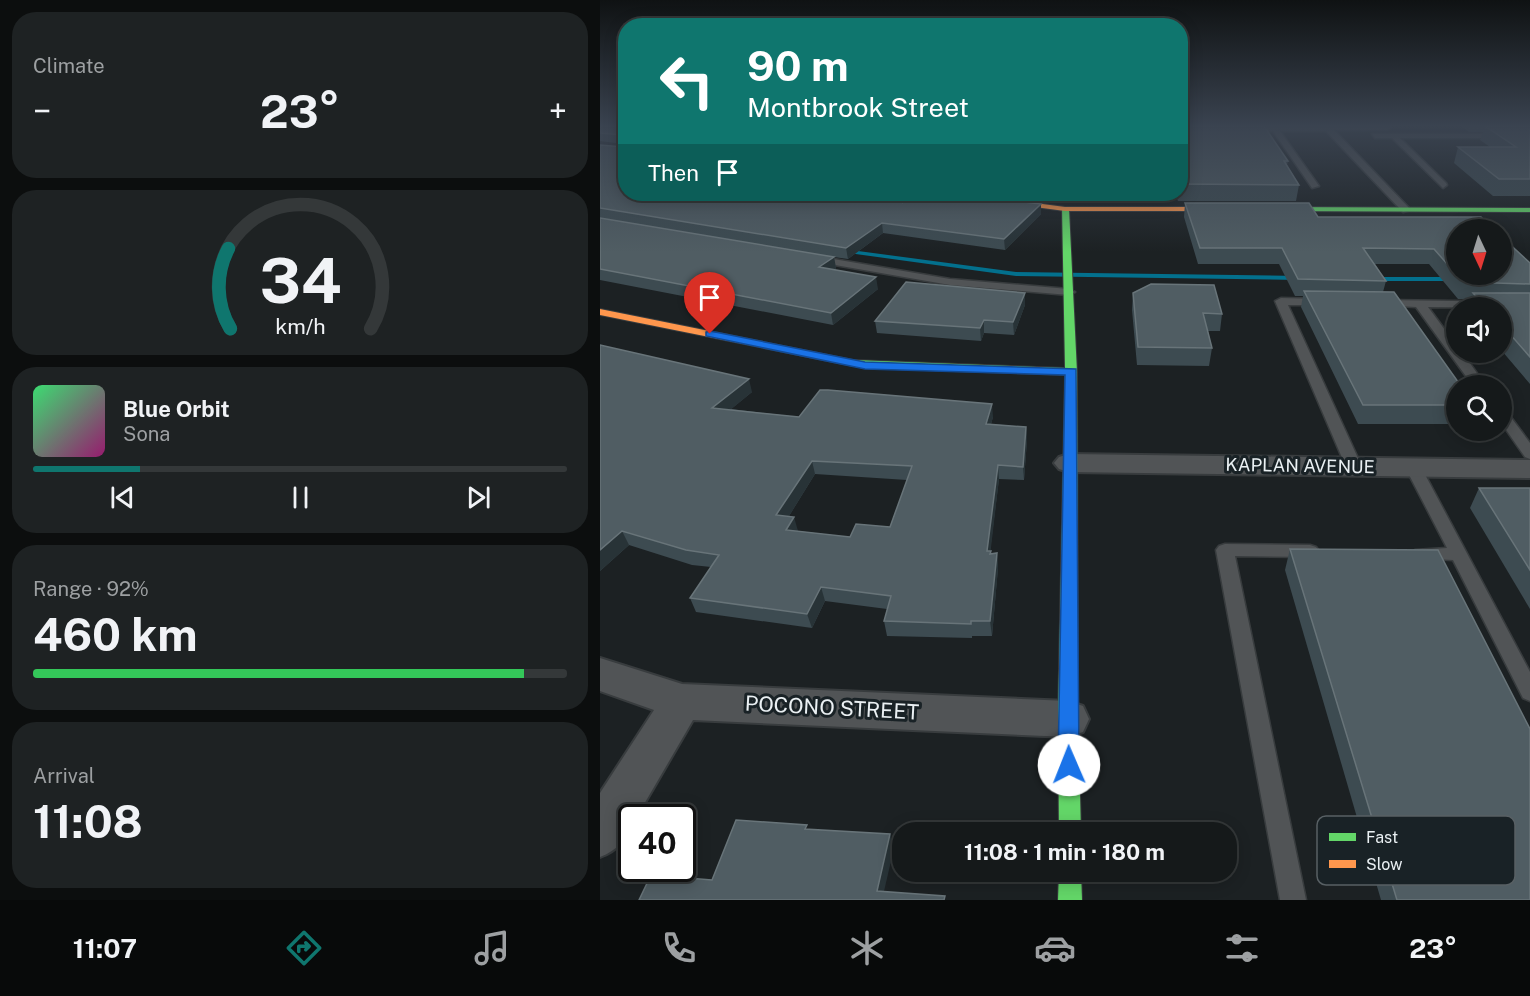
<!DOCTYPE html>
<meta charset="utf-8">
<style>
body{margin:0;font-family:"Public Sans",sans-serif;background:#1e2223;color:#f1f3f6;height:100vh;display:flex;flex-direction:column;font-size:22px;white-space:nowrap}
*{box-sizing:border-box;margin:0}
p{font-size:20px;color:#9da0a2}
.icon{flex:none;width:33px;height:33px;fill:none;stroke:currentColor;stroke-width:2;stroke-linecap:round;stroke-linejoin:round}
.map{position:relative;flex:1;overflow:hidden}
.panel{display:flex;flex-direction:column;gap:12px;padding:12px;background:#0c0e0e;width:600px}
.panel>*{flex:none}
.banner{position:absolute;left:18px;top:18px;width:570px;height:183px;border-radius:24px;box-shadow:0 3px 15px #0003,0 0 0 2px #343839;background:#0f766e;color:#fff;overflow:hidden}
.needle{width:39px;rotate:176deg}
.fabs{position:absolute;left:846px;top:219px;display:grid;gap:12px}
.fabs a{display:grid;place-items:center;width:66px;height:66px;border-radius:50%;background:#15191a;box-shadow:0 3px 15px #0003,0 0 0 2px #343839;font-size:30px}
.speed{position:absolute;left:18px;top:804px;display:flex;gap:12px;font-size:30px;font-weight:700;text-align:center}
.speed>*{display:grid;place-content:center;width:78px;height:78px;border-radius:50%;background:#15191a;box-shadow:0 3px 15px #0003,0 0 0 2px #343839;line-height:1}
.speed .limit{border:3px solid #111;border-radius:9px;background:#fff;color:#111}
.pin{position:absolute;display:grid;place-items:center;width:51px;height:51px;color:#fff;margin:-62px -26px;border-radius:50% 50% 50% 0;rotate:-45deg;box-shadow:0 0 6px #0007}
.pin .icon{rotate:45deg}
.me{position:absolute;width:66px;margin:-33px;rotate:359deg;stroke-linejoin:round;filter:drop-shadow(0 0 4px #0008)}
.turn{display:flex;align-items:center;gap:21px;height:126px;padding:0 30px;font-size:27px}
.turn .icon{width:78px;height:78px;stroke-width:2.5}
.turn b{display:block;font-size:42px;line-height:51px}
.then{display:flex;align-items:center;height:57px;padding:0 30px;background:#0003;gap:12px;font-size:22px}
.big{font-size:45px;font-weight:700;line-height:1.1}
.panel .widget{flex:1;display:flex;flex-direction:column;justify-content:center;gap:9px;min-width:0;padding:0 21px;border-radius:24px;background:#1e2223}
.panel .dial{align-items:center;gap:0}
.dial svg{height:156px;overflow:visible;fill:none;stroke:#343839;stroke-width:7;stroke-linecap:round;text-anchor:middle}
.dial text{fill:#f1f3f6;stroke:none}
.song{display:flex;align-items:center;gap:18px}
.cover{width:72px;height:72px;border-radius:9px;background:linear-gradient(135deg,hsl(140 70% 55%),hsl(320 70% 35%))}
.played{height:6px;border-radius:3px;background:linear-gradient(90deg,#0f766e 20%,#343839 20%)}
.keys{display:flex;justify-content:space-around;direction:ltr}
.heat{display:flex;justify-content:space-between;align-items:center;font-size:33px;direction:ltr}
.charge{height:9px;border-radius:4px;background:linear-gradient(90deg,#34c759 92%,#343839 0)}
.trip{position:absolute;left:292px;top:822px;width:345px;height:60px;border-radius:24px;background:#15191a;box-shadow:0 3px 15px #0003,0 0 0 2px #343839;font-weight:700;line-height:60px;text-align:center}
.menu{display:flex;height:96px;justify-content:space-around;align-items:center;background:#080a0a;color:#9da0a2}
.menu .icon{width:42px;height:42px}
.menu .selected{color:#0f766e}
.menu b{font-size:27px;color:#f1f3f6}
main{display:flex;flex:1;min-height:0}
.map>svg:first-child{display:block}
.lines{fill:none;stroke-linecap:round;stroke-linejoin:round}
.stream{fill:#03708d;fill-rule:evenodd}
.lane-casing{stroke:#383c3e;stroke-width:3}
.street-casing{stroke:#383c3e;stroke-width:4}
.fast-casing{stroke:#383c3e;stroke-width:2}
.slow-casing{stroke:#383c3e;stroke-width:2}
.lane{fill:#515456;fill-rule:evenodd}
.street{fill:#515456;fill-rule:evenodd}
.fast{fill:#63d668;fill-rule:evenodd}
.slow{fill:#ff974d;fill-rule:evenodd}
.wall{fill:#3d4b51;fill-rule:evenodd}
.shaded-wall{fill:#283337}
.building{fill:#505d63;stroke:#687479;stroke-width:1.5;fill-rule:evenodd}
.route{fill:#1a73e8;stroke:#114b97;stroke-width:1.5}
.labels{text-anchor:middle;stroke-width:6;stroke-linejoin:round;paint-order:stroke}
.street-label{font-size:18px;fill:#eaf0f3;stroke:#192226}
.near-street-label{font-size:21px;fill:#eaf0f3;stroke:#192226}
.key{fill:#192226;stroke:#586064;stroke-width:1.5}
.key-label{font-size:16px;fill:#eaf0f3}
</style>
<main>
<section class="panel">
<div class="widget"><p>Climate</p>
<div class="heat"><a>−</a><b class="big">23°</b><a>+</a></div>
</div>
<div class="widget dial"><svg viewBox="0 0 100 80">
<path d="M14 69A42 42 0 1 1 86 69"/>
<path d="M14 69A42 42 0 0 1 13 28" stroke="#0f766e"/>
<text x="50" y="56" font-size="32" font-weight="700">34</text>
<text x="50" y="72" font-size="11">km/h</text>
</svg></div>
<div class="widget">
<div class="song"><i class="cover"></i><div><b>Blue Orbit</b><p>Sona</p></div></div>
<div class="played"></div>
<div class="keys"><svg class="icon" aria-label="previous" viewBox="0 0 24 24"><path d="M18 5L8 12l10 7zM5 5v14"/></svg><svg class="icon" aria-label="pause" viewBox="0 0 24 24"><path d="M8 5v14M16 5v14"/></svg><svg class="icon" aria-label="next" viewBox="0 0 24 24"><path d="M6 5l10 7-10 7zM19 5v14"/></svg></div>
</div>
<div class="widget"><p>Range · 92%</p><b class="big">460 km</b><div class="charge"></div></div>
<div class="widget"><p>Arrival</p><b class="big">11:08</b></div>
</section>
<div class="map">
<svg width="930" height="900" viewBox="0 0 930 900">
<rect width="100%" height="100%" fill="#1c2123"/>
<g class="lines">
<g class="stream">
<polygon points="243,249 416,272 700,276 704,278 700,280 416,276 241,252 241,250"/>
<polygon points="769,277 856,277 860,279 856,281 772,281 768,279"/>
</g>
<g class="lane-casing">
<g id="lane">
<polygon points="670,126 789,126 791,128 787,130 734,130 811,210 803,212 726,131 680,131 719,186 712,188 673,131 646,131 642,129"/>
<polygon points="772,134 930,134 930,138 800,138 846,183 847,185 843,188 792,138 775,138"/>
<polygon points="216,256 350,279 469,289 475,292 469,295 350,285 212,261 212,257"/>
<polygon points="681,298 720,299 726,302 720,305 688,305 762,467 759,470 749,470 746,467 675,301"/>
<polygon points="783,300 930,302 930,308 828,307 856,345 856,352 862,352 886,386 873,386 816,307 779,305 777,303"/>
<polygon points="902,411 907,412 930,443 930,459 925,457 902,424"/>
<polygon points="813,462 821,467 930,672 930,701 923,698 853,560 815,558 812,554 815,550 847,548 805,467"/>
<polygon points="625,544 710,545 716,547 719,551 716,555 710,557 635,556 706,900 680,900 616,550 619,546"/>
</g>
</g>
<g class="street-casing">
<g id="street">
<polygon points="469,454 930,460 930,478 469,472 459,469 454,463 459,457"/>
<path d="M0 658 82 684 468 701 483 706 489 719 483 732 468 737 93 720 36 818H32C32 837 16 851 0 857V793L54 710 0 691Z"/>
</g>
</g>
<g class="fast-casing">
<g id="fast">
<polygon points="462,207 469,209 477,372 478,719 481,832 459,832 458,719 465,375 265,368 249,365 247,363 253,360 465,368"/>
<polygon points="635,207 930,208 930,212 638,211 634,209"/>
<polygon points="459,872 481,872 482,900 458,900"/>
</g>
</g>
<g class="slow-casing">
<g id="slow">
<polygon points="348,194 366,194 465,207 638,207 642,209 638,211 465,211 352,196"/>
<polygon points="0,309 253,360 259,363 253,366 0,315"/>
</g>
</g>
<use href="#lane" class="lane"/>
<use href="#street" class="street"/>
<use href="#fast" class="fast"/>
<use href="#slow" class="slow"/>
</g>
<g class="wall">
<polygon points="0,126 26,126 26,194 312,194 311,195 441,214 405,250 283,233 248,259 234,257 236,268 234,270 278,289 233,325 0,280 0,218 178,248 0,218 0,145 24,147 24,144 0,141"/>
<polygon points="580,126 688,161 687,165 699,185 696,201 578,201 576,196 538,195 538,194 580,194"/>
<polygon points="861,126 930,126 930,196 893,196 854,163 858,147 890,147 880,140 883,132 869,132"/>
<polygon points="406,194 463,194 456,200"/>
<polygon points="585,203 718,217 930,263 930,384 902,351 902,308 868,308 871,299 858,299 829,264 775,264 786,281 783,292 856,386 856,424 758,424 701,307 703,296 695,296 679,264 598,264 584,217"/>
<polygon points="425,293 425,305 414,335 384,333 381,341 277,333 275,321"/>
<polygon points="533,293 622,314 620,331 608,331 612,348 609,366 537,365 532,310"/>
<path d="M0 345 152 392 131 409 199 417H393L391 424 426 427 427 440 424 480 399 479 390 551 391 554 397 553 398 568 392 636H372V638L287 636 284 621 287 609 225 601 212 628 96 612 90 598 111 567 92 565 29 545 0 571ZM215 474 307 480 290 527 250 537 198 531 189 516Z"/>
<polygon points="879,488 930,488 930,609 870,508"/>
<polygon points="690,549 930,900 781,900 685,570"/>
</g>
<g class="shaded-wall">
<polygon points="306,194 312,194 303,213 302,203"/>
<polygon points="456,194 463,194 456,200"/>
<polygon points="441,204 441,214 405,250 404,239"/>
<polygon points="282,223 283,233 248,259 246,248"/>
<polygon points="234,257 236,268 222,279 219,267"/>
<polygon points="276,277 278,289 233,325 231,313"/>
<polygon points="425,293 425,305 414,335 413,322"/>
<polygon points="384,320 384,333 381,341 380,328"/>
<polygon points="149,379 152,392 117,421 112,408"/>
<polygon points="392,404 393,417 387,438 386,424"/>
<polygon points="426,427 427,440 424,480 423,467"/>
<polygon points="212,461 215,474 181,529 176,515"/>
<polygon points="398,465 399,479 389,565 387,551"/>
<polygon points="194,517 198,531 186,530"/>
<polygon points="22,531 29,545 0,571 0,550"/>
<polygon points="397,553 398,568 392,636 390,621"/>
<polygon points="221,587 225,601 212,628 207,614"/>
<polygon points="290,834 294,848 282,900 277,891"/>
</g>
<g class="building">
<polygon points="0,126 26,126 26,194 306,194 302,203 313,194 360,194 441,204 404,239 282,223 246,248 0,208 0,145 24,147 23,135 0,133"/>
<polygon points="580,126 664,126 688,161 684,161 699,185 580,184"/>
<polygon points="885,126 930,126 930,179 899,179 858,147 916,147"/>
<polygon points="585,203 709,203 718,217 881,217 894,230 856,230 856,274 834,249 763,248 786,281 698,279 682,248 600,248"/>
<polygon points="0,218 234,257 219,267 276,277 231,313 0,269"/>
<polygon points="902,237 930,263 930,284 864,282 857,274 902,274"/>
<polygon points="306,282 425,293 413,322 384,320 380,328 275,321"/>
<polygon points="551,284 614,285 622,314 603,313 612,348 538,347 533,293"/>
<polygon points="704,291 794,292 861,386 856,386 856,405 763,405"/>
<polygon points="873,293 930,293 930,357 902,325 902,308 886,308"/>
<path d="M0 345 149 379 112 408 199 417 220 390H228L392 404 386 424 426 427 423 467 398 465 387 551H391L390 554 397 553 390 621H371V624L284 621 291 596 221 587 207 614 90 598 119 555 86 550 22 531 0 550ZM212 461 312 466 290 527 256 524 250 537 186 530 194 517 176 515Z"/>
<polygon points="879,488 930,488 930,570"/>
<polygon points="690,549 838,550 930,729 930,900 797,900"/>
<polygon points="136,820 207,825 205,829 290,834 277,891 345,896 344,900 39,900 51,875 112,880"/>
</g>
<linearGradient id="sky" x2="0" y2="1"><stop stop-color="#0f1213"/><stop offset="0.5" stop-color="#3a4350"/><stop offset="1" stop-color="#3a4350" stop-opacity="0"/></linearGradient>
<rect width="930" height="252" fill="url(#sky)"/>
<polygon class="route" points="110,331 265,362 476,369 479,765 476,771 469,774 461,771 458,765 465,375 265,369 106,336 106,332"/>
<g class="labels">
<g class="street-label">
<text transform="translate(700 466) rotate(1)" y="6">KAPLAN AVENUE</text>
</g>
<g class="near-street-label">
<text transform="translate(232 708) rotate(3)" y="7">POCONO STREET</text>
</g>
</g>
<rect x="717" y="816" width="198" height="69" rx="9" class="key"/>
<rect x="729" y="833" width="27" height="8" fill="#63d668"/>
<rect x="729" y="860" width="27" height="8" fill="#ff974d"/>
<g class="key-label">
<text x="766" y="843">Fast</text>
<text x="766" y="870">Slow</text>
</g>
</svg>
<div class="fabs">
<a><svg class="needle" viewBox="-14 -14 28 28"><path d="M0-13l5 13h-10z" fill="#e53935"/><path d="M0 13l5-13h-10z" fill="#9da0a2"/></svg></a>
<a><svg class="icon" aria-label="sound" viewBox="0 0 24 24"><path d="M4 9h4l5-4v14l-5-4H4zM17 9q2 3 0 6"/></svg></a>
<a><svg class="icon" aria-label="search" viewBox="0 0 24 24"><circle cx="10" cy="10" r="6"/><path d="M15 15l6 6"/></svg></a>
</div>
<div class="speed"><div class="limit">40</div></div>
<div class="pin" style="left:110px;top:334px;background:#d93025"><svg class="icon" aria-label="arrive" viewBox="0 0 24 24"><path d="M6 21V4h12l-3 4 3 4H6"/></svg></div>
<svg class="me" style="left:469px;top:765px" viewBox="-20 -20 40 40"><circle r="19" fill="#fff"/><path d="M0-13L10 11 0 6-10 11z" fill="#1a73e8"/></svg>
<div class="trip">11:08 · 1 min · 180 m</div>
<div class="banner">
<div class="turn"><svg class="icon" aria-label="left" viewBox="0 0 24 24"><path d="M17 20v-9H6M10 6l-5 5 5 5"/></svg><div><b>90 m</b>Montbrook Street</div></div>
<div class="then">Then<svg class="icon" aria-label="arrive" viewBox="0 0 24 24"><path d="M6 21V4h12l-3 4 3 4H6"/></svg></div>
</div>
</div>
</main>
<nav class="menu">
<b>11:07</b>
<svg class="icon selected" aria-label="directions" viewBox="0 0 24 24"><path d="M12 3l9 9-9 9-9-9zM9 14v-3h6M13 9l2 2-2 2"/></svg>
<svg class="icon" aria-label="music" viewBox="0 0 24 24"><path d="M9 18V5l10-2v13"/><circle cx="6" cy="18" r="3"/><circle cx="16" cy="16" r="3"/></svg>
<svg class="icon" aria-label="phone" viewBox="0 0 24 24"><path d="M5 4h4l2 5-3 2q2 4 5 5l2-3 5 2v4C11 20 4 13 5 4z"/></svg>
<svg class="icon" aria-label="climate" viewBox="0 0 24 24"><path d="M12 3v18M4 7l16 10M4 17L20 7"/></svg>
<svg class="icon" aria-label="car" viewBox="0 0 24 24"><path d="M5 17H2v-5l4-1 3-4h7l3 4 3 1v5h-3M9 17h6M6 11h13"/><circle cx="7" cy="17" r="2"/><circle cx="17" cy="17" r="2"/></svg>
<svg class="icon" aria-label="filters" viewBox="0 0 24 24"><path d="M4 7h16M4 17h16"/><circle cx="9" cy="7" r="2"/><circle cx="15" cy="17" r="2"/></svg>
<b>23°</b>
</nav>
